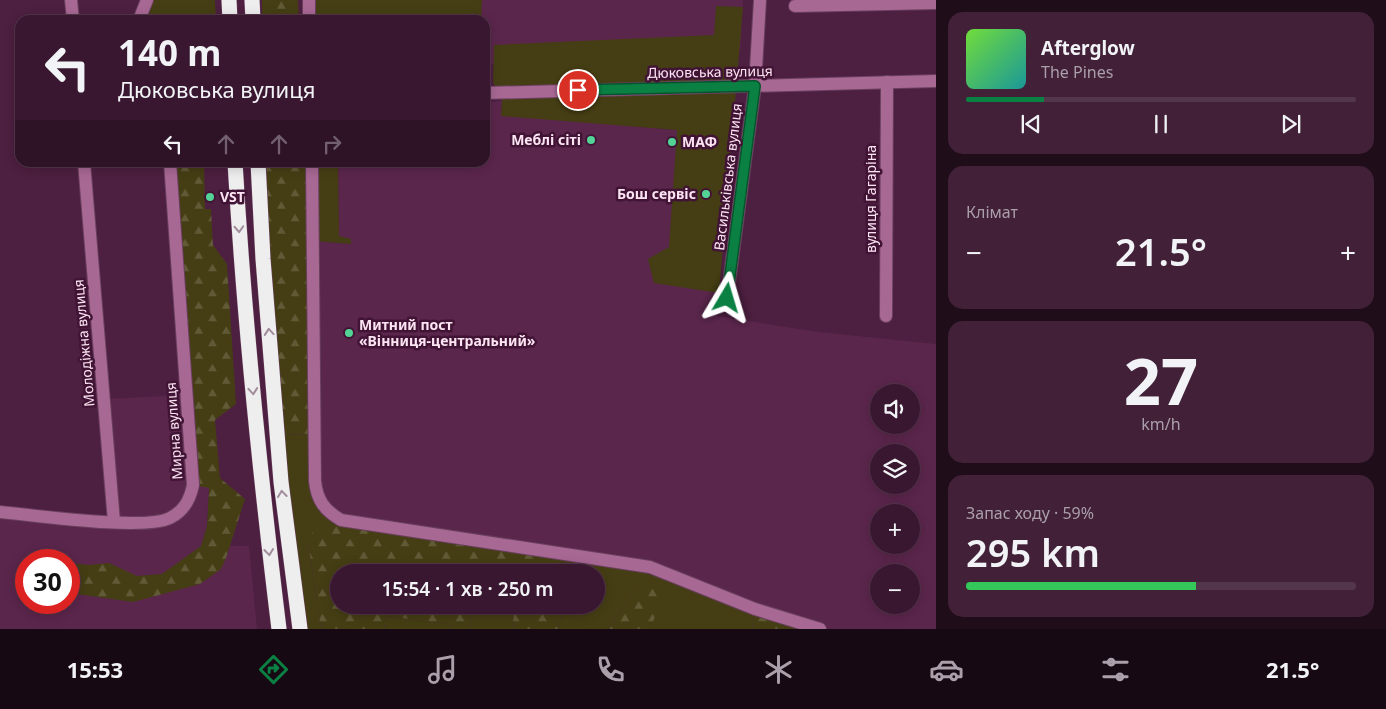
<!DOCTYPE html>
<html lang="uk">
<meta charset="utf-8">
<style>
body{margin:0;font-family:"Noto Sans",sans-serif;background:#412038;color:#f1f3f6;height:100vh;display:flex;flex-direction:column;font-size:19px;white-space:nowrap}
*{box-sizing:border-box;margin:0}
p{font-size:16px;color:#ab9fab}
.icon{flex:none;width:28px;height:28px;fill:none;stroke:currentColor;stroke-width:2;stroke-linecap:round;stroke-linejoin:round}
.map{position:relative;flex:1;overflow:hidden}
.details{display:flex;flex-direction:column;gap:12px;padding:12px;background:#200d1a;width:450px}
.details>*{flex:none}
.hud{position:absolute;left:15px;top:15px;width:475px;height:152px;border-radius:15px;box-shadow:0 2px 12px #0003,0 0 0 1px #54364c;background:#3a1730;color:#f1f3f6;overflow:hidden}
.fabs{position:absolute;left:870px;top:384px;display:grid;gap:10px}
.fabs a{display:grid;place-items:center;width:50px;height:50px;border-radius:50%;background:#3a1730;box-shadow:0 2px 12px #0003,0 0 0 1px #54364c;font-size:25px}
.speed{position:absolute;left:15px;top:549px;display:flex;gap:10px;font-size:25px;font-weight:700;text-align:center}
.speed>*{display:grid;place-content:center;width:65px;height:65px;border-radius:50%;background:#3a1730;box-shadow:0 2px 12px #0003,0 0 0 1px #54364c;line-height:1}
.speed .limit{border:8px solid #d22;background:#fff;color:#111}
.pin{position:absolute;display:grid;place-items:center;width:42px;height:42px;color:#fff;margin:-21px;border:2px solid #fff;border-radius:50%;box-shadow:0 1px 5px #0007}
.me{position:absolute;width:55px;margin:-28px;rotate:7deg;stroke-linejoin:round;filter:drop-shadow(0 0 4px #0008)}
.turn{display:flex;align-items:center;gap:18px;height:105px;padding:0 20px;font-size:22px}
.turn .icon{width:65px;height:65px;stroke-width:2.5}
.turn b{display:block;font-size:35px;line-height:42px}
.lanes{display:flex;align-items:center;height:48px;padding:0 20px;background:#0003;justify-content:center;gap:25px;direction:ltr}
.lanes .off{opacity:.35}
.big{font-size:38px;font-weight:600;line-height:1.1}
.details .card{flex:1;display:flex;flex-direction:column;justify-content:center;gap:8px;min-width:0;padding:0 18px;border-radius:15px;background:#412038}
.details .dial{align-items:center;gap:0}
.dial b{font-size:65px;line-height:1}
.song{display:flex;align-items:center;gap:15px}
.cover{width:60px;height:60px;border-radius:8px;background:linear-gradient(135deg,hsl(100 70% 55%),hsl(180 70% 35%))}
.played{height:5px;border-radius:2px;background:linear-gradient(90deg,#0b8043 20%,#54364c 20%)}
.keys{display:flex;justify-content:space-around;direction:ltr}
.heat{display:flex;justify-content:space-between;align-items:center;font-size:28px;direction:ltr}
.charge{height:8px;border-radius:4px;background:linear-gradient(90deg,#34c759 59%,#54364c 0)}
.trip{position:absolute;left:330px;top:564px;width:275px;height:50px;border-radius:25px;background:#3a1730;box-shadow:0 2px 12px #0003,0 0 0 1px #54364c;font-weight:600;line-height:50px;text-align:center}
.menu{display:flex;height:80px;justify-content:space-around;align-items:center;background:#170913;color:#ab9fab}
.menu .icon{width:35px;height:35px}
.menu .current{color:#0b8043}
.menu b{font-size:22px;color:#f1f3f6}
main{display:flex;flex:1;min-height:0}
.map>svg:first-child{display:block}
.built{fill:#5b264c;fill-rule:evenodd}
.green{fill:#453e14}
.forest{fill:url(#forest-firs)}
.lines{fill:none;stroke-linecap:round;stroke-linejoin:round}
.minor-casing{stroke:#693f5d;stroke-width:14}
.highway-casing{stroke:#693f5d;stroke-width:16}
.minor{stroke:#a86894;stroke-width:12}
.highway{stroke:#eee;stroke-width:15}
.oneway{stroke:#a08c9b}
.route-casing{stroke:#07532c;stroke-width:12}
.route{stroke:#0b8043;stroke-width:9}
.poi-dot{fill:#53d396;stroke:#411435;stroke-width:2}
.labels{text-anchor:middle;stroke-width:5;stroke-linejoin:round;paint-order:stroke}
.street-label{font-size:14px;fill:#fce4f3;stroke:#411435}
.poi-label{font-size:14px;font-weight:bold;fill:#fce4f3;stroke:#411435;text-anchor:start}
</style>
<main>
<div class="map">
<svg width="936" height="629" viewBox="0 0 936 629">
<defs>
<pattern id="forest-firs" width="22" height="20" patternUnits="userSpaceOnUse" patternTransform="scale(1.25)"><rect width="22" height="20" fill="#453e14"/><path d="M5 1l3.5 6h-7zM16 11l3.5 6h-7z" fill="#615a37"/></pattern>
</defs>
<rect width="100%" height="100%" fill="#4d1f40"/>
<g class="built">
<polygon points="482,0 743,0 740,53 485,65 485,20 481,20"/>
<path d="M502 101 501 115 733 135 717 316 818 332 936 344V629H820L668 573 341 520 320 502 314 241 350 244 339 237 338 163 485 162V102ZM879 392H911V425H879ZM879 452H911V485H879ZM879 512H911V545H879ZM879 572H911V605H879Z"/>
<path d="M187 395 209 487 207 526 201 546H249L257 629H0V512L114 522 104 399ZM26 560H69V602H26Z"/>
</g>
<g class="green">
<polygon points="147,0 215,0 216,20 139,20"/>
<polygon points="312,0 482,0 481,20 312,20"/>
<polygon points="716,6 743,7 719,293 654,283 648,259 669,247 677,130 501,116 502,101 493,82 494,45 714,35"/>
<polygon points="312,163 338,163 339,236 351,239 351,244 314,241"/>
<polygon points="282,434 310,435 316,492 341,520 308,542 321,629 306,629"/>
<polygon points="568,553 650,567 755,609 752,629 654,629 651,627 637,586 608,629 559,629 562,605 596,605 596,572 565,572"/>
<polygon points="473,605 515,605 512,629 470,629"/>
<polygon points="386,616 448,624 451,629 384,629"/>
</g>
<g class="forest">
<polygon points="262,0 298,0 299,20 262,20"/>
<polygon points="170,163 204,163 205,209 211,209 213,245 227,264 236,404 215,420 220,478 245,499 226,558 221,569 200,584 133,602 69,593 69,560 43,560 48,554 68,556 72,563 88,565 109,563 137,576 162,574 201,546 207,526 209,488 193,485"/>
<polygon points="266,163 307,163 310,435 282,434 270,256"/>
<path d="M341 520 568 553 565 572H505L478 568 477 572H339V605H473L470 629H451L448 624 386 616 384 629H321L308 542C315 523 321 521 341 520Z"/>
<polygon points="642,584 666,592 651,626 654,629 608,629 637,586"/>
<polygon points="515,605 562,605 559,629 512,629"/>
<polygon points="755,609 820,629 752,629"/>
</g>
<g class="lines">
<g class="minor-casing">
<g id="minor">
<polyline points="71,0 73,20"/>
<polyline points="309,0 309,20"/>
<polyline points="795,6 936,3"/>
<polyline points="139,20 147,0"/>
<polyline points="485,93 936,81"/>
<polyline points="84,162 114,522"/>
<path d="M312 162 315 481C317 500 324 510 341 520L650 567 755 609 820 629"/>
<polyline points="727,298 755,86 760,0"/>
<polyline points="886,316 887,82"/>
<path d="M0 512C34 515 144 531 170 518 184 511 190 500 193 485L170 162"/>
</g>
</g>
<g class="highway-casing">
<g id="highway">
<polyline points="229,0 230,20"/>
<polyline points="252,0 253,20"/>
<path d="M235 162C244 319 260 474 279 629"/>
<polyline points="258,162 263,259 281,482 300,629"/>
</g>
</g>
<use href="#minor" class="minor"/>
<use href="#highway" class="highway"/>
</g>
<defs><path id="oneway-chevron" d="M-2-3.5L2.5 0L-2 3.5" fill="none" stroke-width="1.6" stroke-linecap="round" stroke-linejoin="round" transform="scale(1.25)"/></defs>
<g class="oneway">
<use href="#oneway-chevron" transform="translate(239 229) rotate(87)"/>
<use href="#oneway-chevron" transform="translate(269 332) rotate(-95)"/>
<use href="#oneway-chevron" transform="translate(253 391) rotate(85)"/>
<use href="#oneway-chevron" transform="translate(282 494) rotate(-97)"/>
<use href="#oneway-chevron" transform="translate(269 552) rotate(83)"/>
</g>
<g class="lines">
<g class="route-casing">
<polyline id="route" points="578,90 755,86 727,298"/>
</g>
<use href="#route" class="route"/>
</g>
<g class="poi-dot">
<circle cx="591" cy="140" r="5"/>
<circle cx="672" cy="142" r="5"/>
<circle cx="706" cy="194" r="5"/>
<circle cx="210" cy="197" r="5"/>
<circle cx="349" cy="333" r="5"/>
</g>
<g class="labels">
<g class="street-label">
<text transform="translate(710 72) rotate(-1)" y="5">Дюковська вулиця</text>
<text transform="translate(728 177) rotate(-83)" y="5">Васильківська вулиця</text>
<text transform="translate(871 199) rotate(-90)" y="5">вулиця Гагаріна</text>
<text transform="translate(84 343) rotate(-95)" y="5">Молодіжна вулиця</text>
<text transform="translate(174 431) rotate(-94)" y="5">Мирна вулиця</text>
</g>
<g class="poi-label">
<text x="581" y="145" text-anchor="end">Меблі сіті</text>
<text x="682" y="147">МАФ</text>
<text x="696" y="199" text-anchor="end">Бош сервіс</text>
<text x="220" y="202">VST</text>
<text x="359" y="330">Митний пост<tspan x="359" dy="16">«Вінниця-центральний»</tspan></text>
</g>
</g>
</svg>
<div class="fabs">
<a><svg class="icon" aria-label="sound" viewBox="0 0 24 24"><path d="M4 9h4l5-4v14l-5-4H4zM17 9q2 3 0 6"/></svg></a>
<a><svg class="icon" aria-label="layers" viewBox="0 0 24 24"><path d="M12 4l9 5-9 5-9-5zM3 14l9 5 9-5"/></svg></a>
<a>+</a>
<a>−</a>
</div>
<div class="speed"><div class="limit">30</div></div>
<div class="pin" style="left:578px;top:90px;background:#d93025"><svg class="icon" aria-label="arrive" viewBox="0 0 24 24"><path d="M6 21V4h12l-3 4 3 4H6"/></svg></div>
<svg class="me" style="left:727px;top:298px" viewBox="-20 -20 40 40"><path d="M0-17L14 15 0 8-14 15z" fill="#0b8043" stroke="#fff" stroke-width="4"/></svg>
<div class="trip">15:54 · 1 хв · 250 m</div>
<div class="hud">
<div class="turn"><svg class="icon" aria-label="left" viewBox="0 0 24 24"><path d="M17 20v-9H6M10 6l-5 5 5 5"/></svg><div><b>140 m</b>Дюковська вулиця</div></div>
<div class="lanes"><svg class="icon" aria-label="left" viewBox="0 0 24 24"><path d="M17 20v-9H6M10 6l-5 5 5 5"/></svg><svg class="icon off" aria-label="ahead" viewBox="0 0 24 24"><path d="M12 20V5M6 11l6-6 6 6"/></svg><svg class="icon off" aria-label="ahead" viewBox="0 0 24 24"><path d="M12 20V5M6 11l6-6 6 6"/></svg><svg class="icon off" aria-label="right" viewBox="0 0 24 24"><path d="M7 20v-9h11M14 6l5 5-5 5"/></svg></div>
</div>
</div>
<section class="details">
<div class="card">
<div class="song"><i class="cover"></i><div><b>Afterglow</b><p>The Pines</p></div></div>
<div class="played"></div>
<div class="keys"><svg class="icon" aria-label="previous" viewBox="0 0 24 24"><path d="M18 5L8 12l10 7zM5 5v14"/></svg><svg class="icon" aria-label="pause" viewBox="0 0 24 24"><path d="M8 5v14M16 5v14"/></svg><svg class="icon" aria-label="next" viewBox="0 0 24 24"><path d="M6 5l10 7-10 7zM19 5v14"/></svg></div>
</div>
<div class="card"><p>Клімат</p>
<div class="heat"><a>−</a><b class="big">21.5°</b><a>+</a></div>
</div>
<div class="card dial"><b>27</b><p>km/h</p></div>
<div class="card"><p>Запас ходу · 59%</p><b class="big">295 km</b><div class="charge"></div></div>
</section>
</main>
<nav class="menu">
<b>15:53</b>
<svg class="icon current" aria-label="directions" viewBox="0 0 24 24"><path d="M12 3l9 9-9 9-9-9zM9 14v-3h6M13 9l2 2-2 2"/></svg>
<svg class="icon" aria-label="music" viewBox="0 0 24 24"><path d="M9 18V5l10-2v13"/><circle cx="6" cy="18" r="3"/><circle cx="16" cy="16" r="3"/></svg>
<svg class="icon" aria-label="phone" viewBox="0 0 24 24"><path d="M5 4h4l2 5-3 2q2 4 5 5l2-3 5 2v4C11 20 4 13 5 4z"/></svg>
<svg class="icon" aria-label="climate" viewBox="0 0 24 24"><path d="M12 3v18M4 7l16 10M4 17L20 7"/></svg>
<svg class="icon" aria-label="car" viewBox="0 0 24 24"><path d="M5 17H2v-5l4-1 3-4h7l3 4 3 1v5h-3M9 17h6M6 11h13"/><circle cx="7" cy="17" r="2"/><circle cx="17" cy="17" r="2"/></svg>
<svg class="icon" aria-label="filters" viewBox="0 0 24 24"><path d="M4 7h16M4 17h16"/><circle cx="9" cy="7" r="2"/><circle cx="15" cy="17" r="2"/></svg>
<b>21.5°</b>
</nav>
